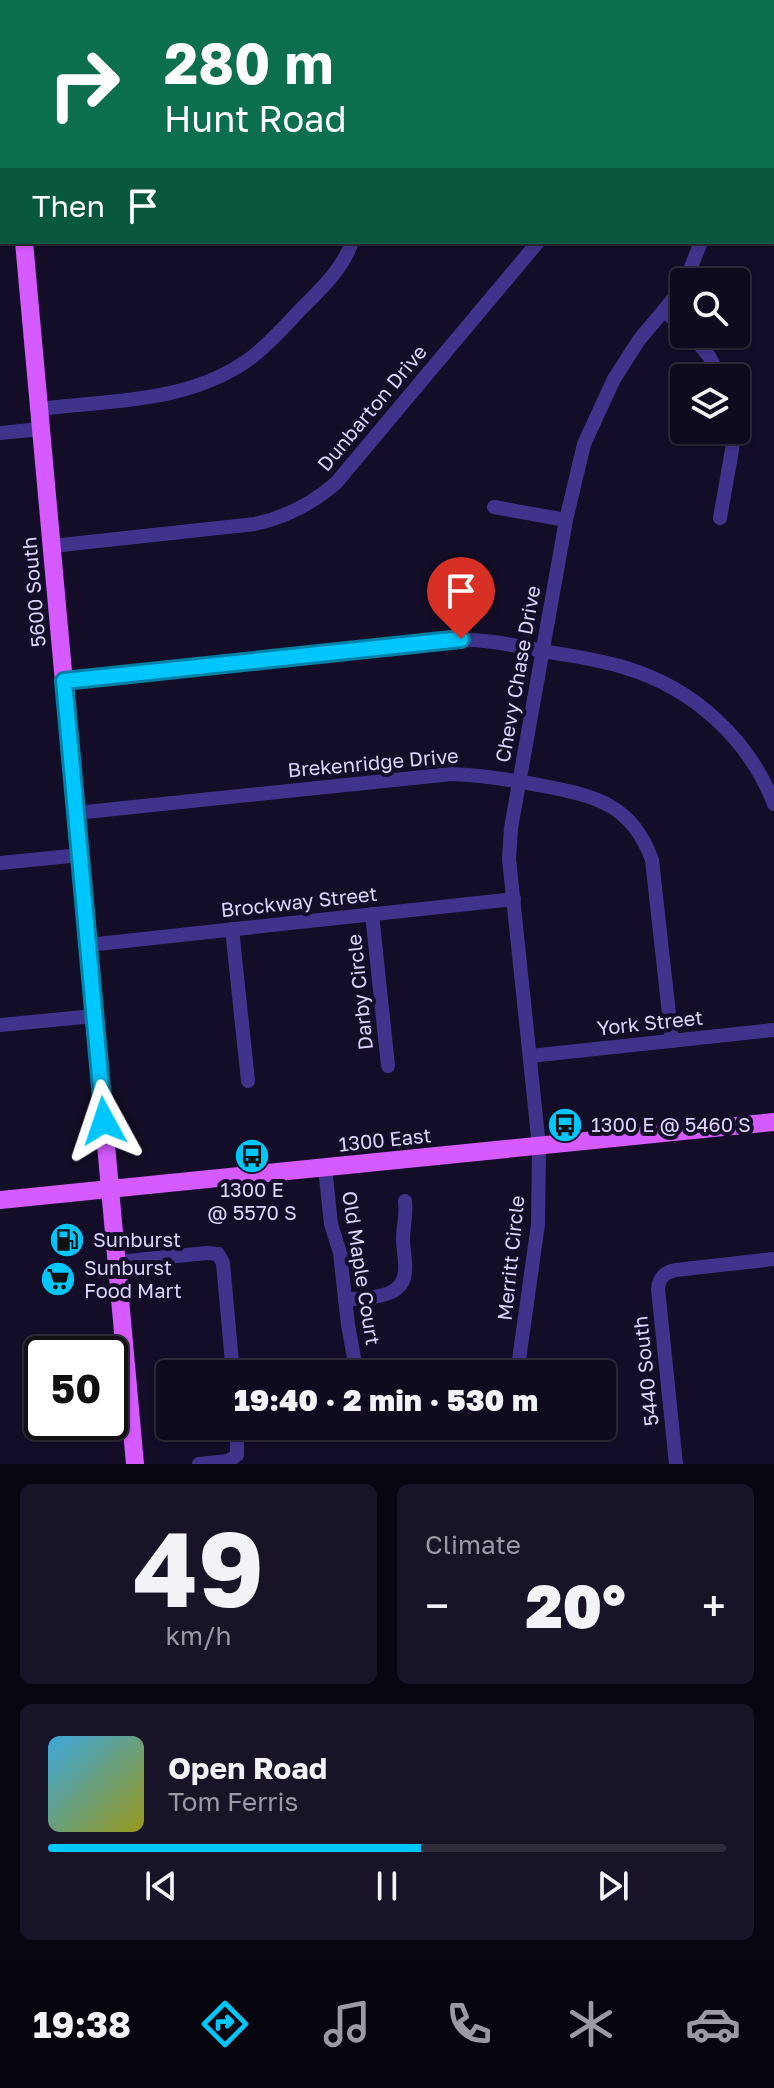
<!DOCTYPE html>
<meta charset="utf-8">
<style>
body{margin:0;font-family:"Golos Text",sans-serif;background:#181326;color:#f1f3f6;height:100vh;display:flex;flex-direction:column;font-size:30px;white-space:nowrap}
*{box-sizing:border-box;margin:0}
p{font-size:26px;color:#9b9aa4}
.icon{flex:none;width:44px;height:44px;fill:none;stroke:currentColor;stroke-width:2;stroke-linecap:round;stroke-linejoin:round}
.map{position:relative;height:1464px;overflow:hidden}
.panel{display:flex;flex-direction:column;gap:20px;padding:20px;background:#080610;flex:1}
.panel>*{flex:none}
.guide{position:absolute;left:0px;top:0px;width:774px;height:244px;box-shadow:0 2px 6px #0004,0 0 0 2px #2f2b3b;background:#0b6e4f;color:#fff;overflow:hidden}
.fabs{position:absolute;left:670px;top:268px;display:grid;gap:16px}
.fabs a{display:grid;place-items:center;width:80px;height:80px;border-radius:8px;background:#0f0a1d;box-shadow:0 2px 6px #0004,0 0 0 2px #2f2b3b;font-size:40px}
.speed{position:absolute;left:24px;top:1336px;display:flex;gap:16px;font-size:40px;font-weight:700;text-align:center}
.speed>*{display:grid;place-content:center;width:104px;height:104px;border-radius:50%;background:#0f0a1d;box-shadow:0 2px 6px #0004,0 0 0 2px #2f2b3b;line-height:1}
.speed .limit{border:4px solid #111;border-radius:12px;background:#fff;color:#111}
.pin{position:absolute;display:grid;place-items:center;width:68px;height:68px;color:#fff;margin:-82px -34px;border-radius:50% 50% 50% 0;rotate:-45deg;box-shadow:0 0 8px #0007}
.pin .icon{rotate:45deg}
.me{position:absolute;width:88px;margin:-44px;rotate:355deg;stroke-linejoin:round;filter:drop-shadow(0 0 6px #0008)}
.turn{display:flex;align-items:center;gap:28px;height:168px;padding:0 32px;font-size:36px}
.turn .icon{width:104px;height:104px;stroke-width:2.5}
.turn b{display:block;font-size:56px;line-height:68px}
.then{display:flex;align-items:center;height:76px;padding:0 32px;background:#0003;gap:16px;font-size:30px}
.big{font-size:60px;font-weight:800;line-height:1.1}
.panel .widget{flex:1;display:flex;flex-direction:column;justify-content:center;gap:12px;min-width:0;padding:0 28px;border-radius:12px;background:#181326}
.panel .dial{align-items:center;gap:0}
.dial b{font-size:104px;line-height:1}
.song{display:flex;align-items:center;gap:24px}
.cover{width:96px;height:96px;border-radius:12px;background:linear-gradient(135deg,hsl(200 70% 55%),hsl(60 70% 35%))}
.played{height:8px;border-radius:4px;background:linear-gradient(90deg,#00c6fe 55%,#2f2b3b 55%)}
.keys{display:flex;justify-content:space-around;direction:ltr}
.heat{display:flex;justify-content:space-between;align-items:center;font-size:44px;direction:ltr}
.panel .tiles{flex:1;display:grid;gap:20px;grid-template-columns:1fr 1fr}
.widget:last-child{grid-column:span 2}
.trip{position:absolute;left:156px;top:1360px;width:460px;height:80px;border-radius:8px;background:#0f0a1d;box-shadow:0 2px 6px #0004,0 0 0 2px #2f2b3b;font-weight:800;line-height:80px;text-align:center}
.tabs{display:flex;height:128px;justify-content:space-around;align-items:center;background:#06040c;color:#9b9aa4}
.tabs .icon{width:56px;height:56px}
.tabs .current{color:#00c6fe}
.tabs b{font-size:36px;color:#f1f3f6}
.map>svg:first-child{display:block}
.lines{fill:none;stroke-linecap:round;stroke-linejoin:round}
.minor{stroke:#40338b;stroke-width:14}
.major{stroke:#d55aff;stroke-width:18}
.route-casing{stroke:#0081a5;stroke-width:20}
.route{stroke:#00c6fe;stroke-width:14}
.labels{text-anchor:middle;stroke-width:8;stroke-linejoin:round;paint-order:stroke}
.street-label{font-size:20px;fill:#ddd3ff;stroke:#140d27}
.poi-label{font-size:20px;fill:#ddd3ff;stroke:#140d27;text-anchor:start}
</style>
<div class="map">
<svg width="774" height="1464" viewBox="0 0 774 1464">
<rect width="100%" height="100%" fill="#140d27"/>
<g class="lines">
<g class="minor">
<polyline points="142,0 152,2"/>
<polyline points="772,103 774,102"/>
<polyline points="664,311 684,328"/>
<polyline points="691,334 709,356 721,378"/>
<path d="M39 409C112 400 191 403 252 357 270 343 285 326 300 310 321 289 342 270 352 242"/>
<polyline points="0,433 41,429"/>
<polyline points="494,507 566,520"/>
<polyline points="720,518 732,450 733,430"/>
<path d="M52 546 255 524C287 517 312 504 336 483L538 242"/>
<path d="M64 681 451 640C484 638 517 646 548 652 574 656 601 660 626 668 693 688 749 739 774 804"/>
<path d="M76 813 452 774C480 775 506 779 533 784 589 795 631 800 652 860L672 1041"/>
<polyline points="0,863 80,855"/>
<polyline points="372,914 388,1066"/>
<polyline points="232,929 248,1081"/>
<polyline points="88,945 514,899"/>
<polyline points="0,1025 94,1016"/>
<polyline points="530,1056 774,1030"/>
<polyline points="325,1168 331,1224 340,1253 348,1325 357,1374"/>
<polyline points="117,1262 207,1253 218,1254 223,1263 233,1374"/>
<path d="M345 1300C367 1297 405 1300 405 1270 406 1260 403 1249 403 1239 403 1226 407 1215 405 1201"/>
<polyline points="517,1374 538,1224 539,1146 509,859 511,828 566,520 584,444 614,379 639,340 674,298 689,272 701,242"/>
<polyline points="371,1426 372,1427"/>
<polyline points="199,1464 228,1461 237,1455 237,1426"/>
<path d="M676 1464 658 1289C659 1277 665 1272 676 1270L774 1259"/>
</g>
<g class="major">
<polyline points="2,0 2,2"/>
<polyline points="24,242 135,1464"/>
<polyline points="0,1200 774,1122"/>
</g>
</g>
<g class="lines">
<g class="route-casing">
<polyline id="route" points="104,1121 64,681 461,639"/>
</g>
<use href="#route" class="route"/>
</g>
<defs>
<g id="bus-disc" transform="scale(1.8)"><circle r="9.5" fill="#00c6fe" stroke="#140d27"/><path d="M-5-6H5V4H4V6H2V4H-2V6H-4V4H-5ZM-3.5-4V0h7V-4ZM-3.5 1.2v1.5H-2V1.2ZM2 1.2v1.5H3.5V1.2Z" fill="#111"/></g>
<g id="fuel-disc" transform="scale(1.8)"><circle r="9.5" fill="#00c6fe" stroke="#140d27"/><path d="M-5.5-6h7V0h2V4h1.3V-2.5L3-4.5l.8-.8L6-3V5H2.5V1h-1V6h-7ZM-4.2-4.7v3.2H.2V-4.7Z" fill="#111"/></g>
<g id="supermarket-disc" transform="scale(1.8)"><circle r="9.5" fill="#00c6fe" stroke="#140d27"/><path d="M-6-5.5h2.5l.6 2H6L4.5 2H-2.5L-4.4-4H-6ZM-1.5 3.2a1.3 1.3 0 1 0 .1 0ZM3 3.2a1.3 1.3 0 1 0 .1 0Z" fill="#111"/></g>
</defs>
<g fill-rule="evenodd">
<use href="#bus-disc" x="565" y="1125"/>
<use href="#bus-disc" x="252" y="1156"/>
<use href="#fuel-disc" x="67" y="1240"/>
<use href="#supermarket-disc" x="58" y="1279"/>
</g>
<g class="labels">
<g class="street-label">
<text transform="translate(372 408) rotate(-50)" y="7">Dunbarton Drive</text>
<text transform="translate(34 592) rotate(-95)" y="7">5600 South</text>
<text transform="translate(518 674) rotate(-80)" y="7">Chevy Chase Drive</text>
<text transform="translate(373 763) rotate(-5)" y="7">Brekenridge Drive</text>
<text transform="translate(299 902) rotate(-6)" y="7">Brockway Street</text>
<text transform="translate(360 992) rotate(-96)" y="7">Darby Circle</text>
<text transform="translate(650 1023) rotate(-6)" y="7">York Street</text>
<text transform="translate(385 1140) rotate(-6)" y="7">1300 East</text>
<text transform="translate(511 1258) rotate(-84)" y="7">Merritt Circle</text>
<text transform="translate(361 1268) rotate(81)" y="7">Old Maple Court</text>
<text transform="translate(646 1371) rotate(-96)" y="7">5440 South</text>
</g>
<g class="poi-label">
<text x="591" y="1132">1300 E @ 5460 S</text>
<text x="252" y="1197" text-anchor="middle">1300 E<tspan x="252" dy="23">@ 5570 S</tspan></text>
<text x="93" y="1247">Sunburst</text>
<text x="84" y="1275">Sunburst<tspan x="84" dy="23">Food Mart</tspan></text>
</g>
</g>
</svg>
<div class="fabs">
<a><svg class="icon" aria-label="search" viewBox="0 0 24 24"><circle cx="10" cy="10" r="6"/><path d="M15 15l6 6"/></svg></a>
<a><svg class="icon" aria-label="layers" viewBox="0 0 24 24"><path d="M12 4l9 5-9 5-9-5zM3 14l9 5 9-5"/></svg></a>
</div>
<div class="speed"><div class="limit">50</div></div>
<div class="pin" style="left:461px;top:639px;background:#d93025"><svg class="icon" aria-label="arrive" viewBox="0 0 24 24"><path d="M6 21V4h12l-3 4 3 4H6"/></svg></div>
<svg class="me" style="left:104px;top:1121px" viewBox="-20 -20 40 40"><path d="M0-17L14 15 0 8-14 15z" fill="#00c6fe" stroke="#fff" stroke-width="4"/></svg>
<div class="trip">19:40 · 2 min · 530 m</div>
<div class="guide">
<div class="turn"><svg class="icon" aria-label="right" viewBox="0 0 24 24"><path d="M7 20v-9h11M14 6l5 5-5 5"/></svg><div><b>280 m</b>Hunt Road</div></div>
<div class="then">Then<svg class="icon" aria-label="arrive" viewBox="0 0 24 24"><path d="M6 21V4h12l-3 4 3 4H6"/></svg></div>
</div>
</div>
<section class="panel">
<div class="tiles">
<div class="widget dial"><b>49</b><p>km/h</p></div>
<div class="widget"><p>Climate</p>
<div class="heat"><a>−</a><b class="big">20°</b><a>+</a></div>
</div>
<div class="widget">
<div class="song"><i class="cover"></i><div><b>Open Road</b><p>Tom Ferris</p></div></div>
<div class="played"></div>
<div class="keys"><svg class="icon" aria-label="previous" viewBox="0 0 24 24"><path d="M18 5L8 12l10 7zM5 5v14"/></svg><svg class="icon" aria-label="pause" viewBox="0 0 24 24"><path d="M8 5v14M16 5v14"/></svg><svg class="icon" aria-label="next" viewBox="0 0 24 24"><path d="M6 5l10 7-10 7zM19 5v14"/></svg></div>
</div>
</div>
</section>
<nav class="tabs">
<b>19:38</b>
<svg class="icon current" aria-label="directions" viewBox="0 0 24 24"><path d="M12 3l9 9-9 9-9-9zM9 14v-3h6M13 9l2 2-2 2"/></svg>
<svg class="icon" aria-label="music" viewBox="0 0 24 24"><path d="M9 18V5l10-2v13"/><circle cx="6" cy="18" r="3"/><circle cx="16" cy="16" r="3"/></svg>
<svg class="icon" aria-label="phone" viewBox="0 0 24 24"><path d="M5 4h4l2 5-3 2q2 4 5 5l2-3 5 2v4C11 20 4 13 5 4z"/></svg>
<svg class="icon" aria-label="climate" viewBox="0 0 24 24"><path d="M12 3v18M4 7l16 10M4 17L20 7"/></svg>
<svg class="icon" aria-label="car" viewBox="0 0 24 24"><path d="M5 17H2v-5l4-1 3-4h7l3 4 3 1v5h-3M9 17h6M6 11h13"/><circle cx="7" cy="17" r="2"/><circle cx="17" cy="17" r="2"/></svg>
</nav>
